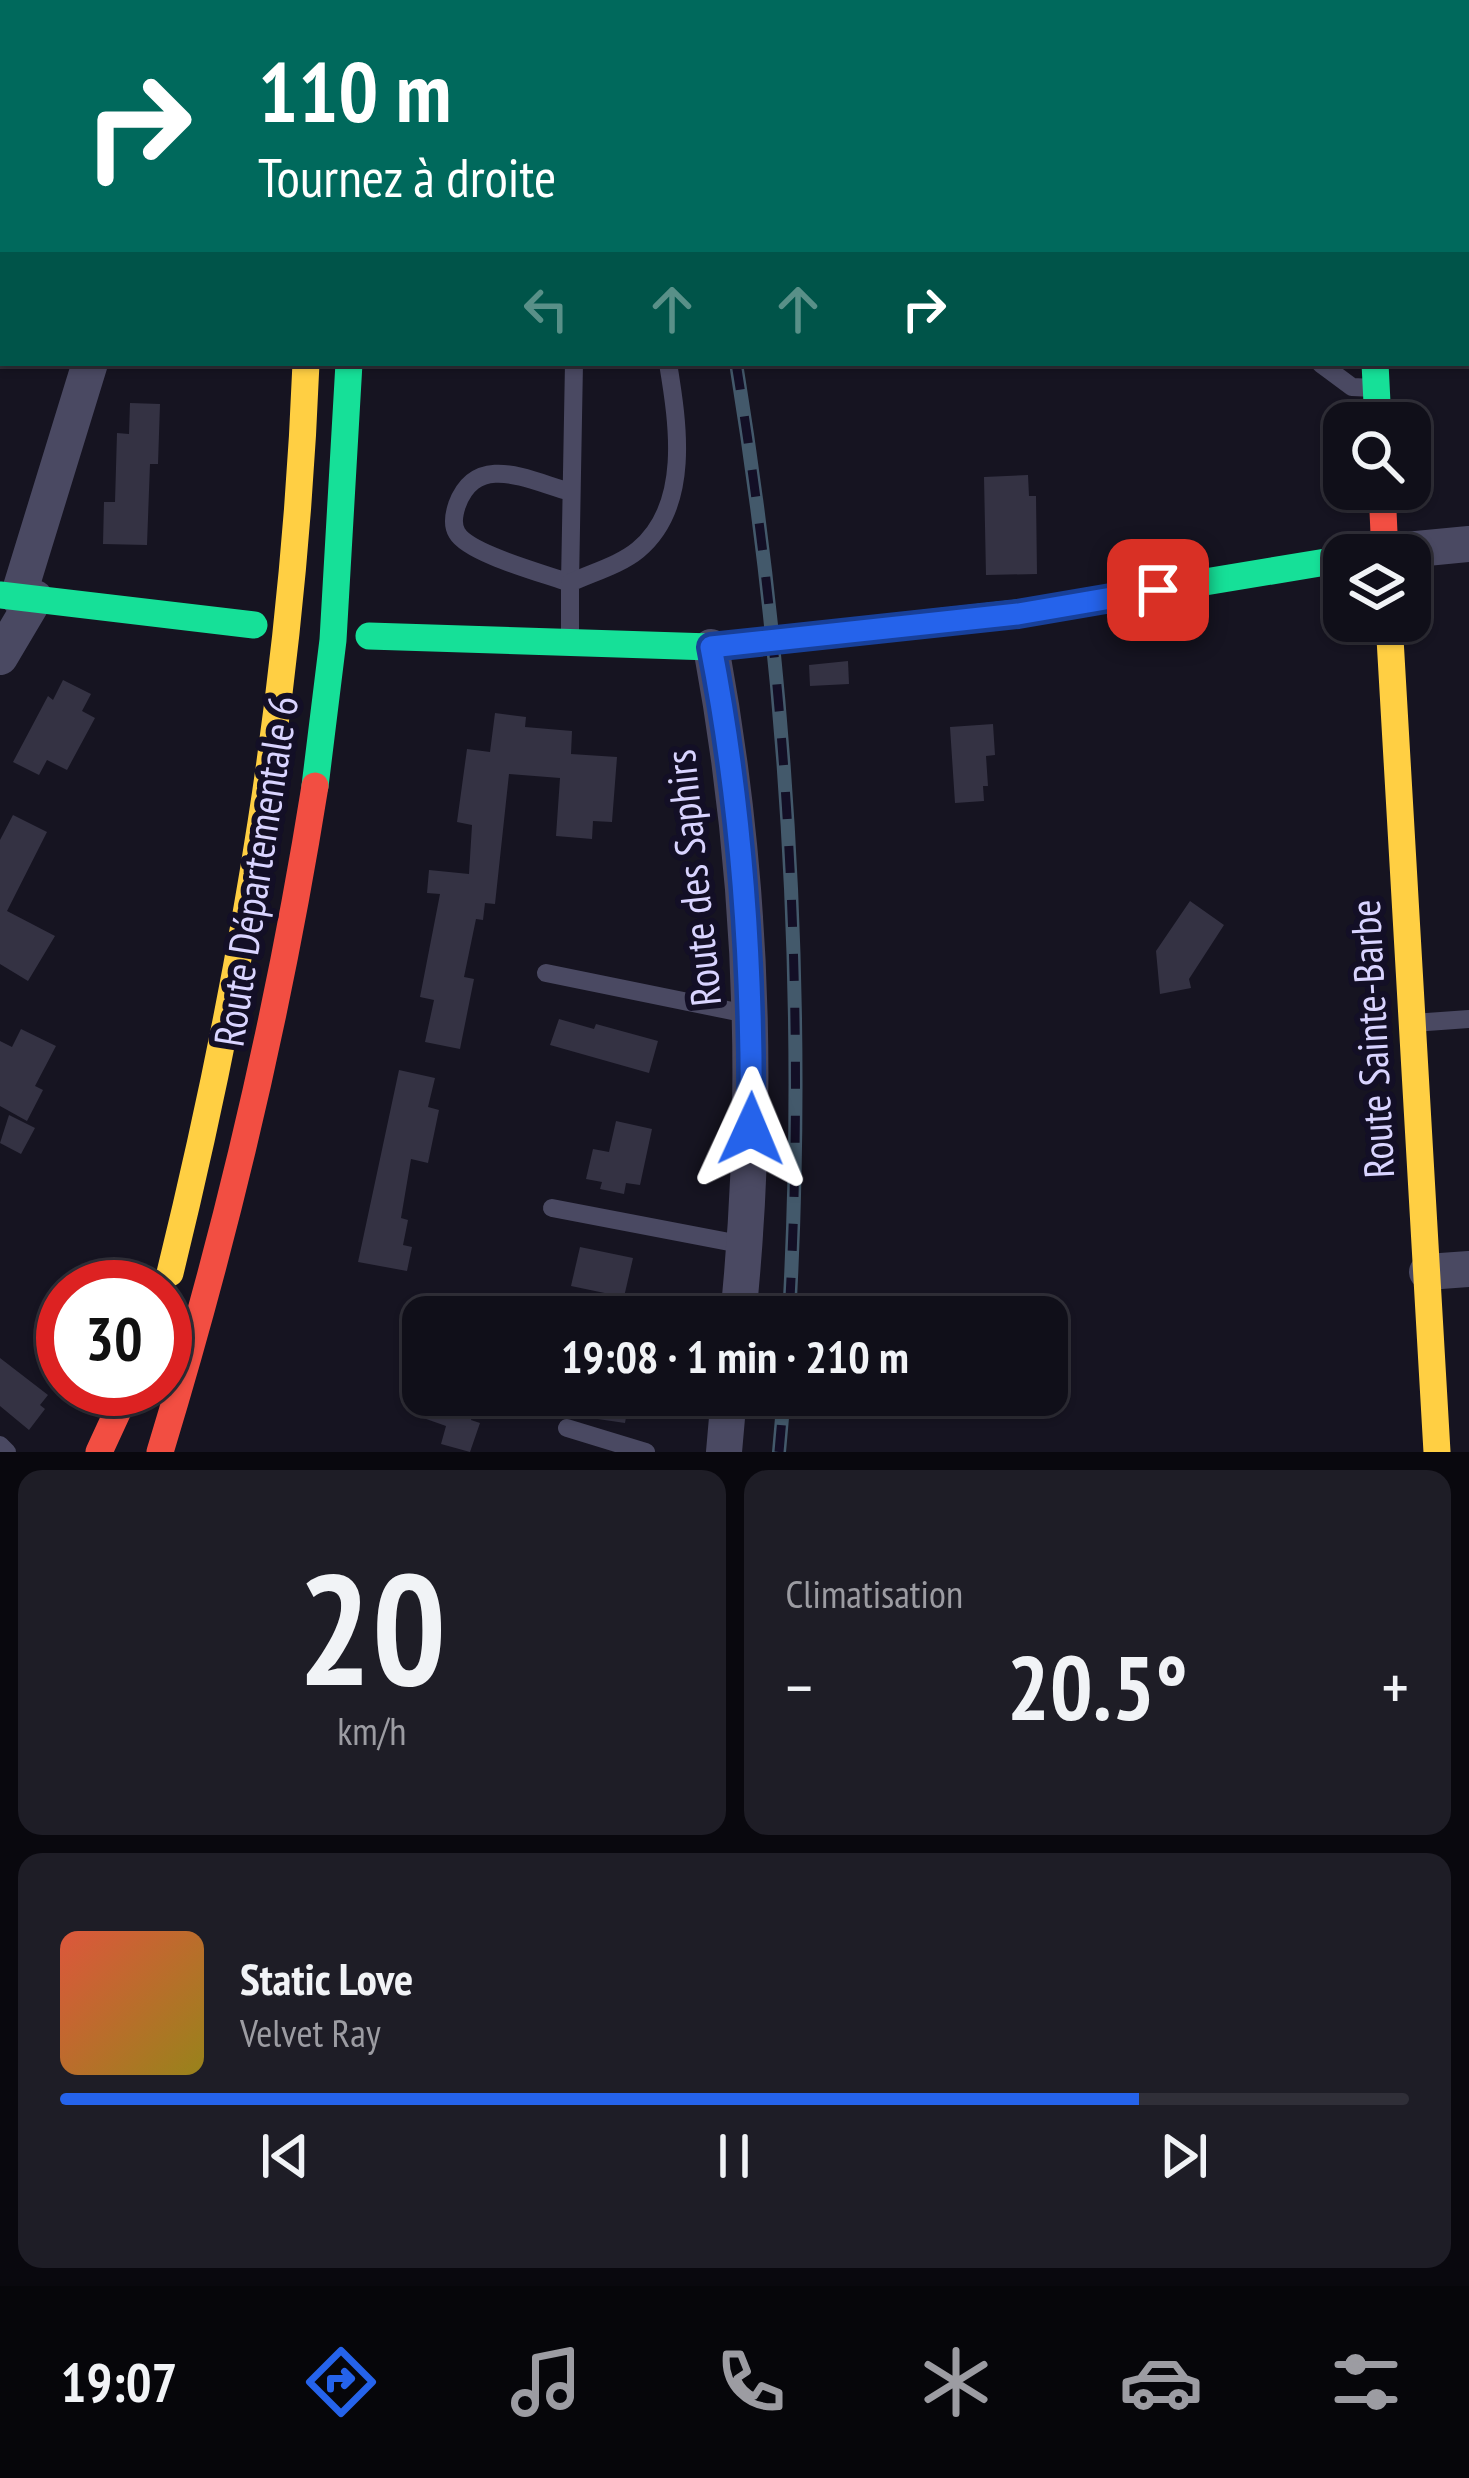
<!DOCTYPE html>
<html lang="fr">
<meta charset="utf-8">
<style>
body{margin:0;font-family:"PT Sans Narrow",sans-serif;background:#1e1d26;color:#f1f3f6;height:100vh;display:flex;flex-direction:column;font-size:45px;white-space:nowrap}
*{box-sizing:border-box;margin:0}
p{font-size:39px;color:#9c9ca2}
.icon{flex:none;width:66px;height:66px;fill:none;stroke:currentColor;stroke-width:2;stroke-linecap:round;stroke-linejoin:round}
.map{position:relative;height:1452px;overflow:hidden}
.side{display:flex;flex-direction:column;gap:18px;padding:18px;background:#09080e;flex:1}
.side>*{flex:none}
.top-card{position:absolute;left:0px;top:0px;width:1470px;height:366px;box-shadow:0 3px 9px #0004,0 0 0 3px #302f38;background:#00695c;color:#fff;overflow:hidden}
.buttons{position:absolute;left:1323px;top:402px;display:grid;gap:24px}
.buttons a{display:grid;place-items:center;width:108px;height:108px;border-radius:24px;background:#100f19;box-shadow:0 3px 9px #0004,0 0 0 3px #302f38;font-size:60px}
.speed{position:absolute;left:36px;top:1260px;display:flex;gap:24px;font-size:60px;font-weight:700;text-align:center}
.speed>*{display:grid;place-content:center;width:156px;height:156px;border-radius:50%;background:#100f19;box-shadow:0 3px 9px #0004,0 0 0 3px #302f38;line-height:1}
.speed .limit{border:18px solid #d22;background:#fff;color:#111}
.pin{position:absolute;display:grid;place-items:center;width:102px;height:102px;color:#fff;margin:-51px;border-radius:24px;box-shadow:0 6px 18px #0006}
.me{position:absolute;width:132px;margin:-66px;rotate:1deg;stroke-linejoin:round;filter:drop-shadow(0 0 9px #0008)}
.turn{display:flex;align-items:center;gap:42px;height:252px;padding:0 60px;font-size:54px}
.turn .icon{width:156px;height:156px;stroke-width:2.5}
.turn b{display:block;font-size:84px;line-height:102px}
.lanes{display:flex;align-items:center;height:114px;padding:0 60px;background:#0003;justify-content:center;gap:60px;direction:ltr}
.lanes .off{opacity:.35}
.big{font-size:90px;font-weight:600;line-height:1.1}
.side .tile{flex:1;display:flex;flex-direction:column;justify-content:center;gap:18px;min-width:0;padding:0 42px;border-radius:24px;background:#1e1d26}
.side .dial{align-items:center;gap:0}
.dial b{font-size:156px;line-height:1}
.song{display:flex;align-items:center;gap:36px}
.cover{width:144px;height:144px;border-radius:18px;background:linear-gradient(135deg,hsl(10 70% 55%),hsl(50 70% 35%))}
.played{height:12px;border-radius:6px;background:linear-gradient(90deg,#2563eb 80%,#302f38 80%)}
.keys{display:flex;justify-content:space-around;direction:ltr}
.heat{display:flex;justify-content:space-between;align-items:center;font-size:66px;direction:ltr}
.side .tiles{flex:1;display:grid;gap:18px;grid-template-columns:1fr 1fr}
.tile:last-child{grid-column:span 2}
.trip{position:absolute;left:402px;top:1296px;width:666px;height:120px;border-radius:24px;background:#100f19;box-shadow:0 3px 9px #0004,0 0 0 3px #302f38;font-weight:600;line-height:120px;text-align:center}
.menu{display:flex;height:192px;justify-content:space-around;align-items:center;background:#06060a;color:#9c9ca2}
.menu .icon{width:84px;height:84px}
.menu .active{color:#2563eb}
.menu b{font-size:54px;color:#f1f3f6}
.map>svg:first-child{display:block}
.building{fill:#343243}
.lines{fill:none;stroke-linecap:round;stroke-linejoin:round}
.lane{stroke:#4a4962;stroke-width:18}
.street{stroke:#4a4962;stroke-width:36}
.fast{stroke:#16e098;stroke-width:27}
.slow{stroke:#ffcf43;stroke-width:27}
.jam{stroke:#f24e42;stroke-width:27}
.rail-casing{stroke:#43596b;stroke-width:14}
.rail{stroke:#130f26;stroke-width:9;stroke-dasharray:27;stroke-linecap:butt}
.route-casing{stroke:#184099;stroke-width:30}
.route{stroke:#2563eb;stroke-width:21}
.labels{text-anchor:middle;stroke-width:12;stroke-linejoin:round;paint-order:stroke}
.street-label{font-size:42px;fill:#d9d4ff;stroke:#130f26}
</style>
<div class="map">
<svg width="1469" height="1452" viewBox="0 0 1469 1452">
<rect width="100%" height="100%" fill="#161421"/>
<g class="building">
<polygon points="130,403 160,404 158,464 150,464 147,545 103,544 104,502 115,502 117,433 129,434"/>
<polygon points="1028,475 1029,496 1036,496 1037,574 986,575 984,477"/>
<polygon points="848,661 849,684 810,686 809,665"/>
<polygon points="63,680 91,694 82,711 95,718 67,770 47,760 39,775 13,762 48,696 53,700"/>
<polygon points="495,713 526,717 525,727 572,731 571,754 617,757 612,822 593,821 592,839 556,836 560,778 509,774 495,904 485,903 483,920 476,919 464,977 474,979 460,1049 425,1042 434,1000 420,997 440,894 427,893 429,870 469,874 472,825 457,822 467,749 490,752"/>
<polygon points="993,724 995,755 986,756 988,786 983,786 984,801 955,803 950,727"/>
<polygon points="13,815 47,832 7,911 55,936 28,981 0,964 0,840"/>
<polygon points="1190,901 1224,925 1189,979 1191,988 1160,994 1156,951"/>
<polygon points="559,1019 594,1029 596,1024 658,1041 649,1073 550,1045"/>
<polygon points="21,1029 56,1046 35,1086 43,1090 27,1121 0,1106 0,1041 12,1047"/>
<polygon points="399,1070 435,1078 428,1107 439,1110 428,1163 411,1159 401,1218 408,1220 403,1245 412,1247 407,1271 358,1262"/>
<polygon points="9,1115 35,1128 21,1154 0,1143"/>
<polygon points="616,1121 652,1129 640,1185 626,1183 624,1194 600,1189 602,1182 586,1179 593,1149 609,1152"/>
<polygon points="580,1247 633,1258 624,1297 571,1286"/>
<polygon points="0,1358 48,1395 40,1405 45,1409 29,1430 0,1406"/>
<polygon points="421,1389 423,1395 477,1395 471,1420 480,1423 470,1452 441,1444 446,1426 412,1414"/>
<polygon points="594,1395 630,1395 625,1423 591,1418"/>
</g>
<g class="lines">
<g class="lane">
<polyline points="1321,364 1352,387 1374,388"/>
<path d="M571 492C529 481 477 451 457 505 454 514 452 525 457 533 469 554 546 574 570 583L574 363"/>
<path d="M570 639V583C591 573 620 565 638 550 691 506 678 424 668 363"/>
<polyline points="546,973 752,1015"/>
<polyline points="1413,1023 1469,1019"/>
<polyline points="552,1208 745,1245"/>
<polyline points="567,1428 646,1452"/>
<polyline points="0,1445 7,1452"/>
</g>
<g class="street">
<polyline points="0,225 3,226"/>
<polyline points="1385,552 1469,544"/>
<polyline points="18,597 90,363"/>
<path d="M711 647C752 869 761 1093 738 1317"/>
<polyline points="0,657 35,598"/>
<polyline points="1427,1272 1469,1269"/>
<polyline points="724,1452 729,1395"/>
</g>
<g class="fast">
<polyline points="312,0 312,3"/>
<polyline points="356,0 356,3"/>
<polyline points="1355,0 1355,3"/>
<polyline points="1375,363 1378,423"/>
<polyline points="0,595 254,625"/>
<polyline points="369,636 711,647 1018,613 1344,559"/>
<polyline points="315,786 333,640 349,363"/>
</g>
<g class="slow">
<polyline points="1389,621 1437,1452"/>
<path d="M170 1273C244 972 294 673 306 363"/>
</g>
<g class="jam">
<polyline points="1382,489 1385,555"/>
<polyline points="99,1452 128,1389"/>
<path d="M160 1452C227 1232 279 1012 315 786"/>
</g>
<g class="rail-casing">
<g id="rail">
<polyline points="677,0 678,3"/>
<path d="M736 363C787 678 807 998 789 1317"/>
<polyline points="779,1452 784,1395"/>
</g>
</g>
<use href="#rail" class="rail"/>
</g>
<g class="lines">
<g class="route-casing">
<path id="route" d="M751 1129C753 968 742 806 711 647L1018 614 1158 590"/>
</g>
<use href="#route" class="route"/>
</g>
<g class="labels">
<g class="street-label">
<text transform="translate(256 871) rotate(-81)" y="15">Route Départementale 6</text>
<text transform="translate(693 878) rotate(-96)" y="15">Route des Saphirs</text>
<text transform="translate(1372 1039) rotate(-93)" y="15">Route Sainte-Barbe</text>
</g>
</g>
</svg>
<div class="buttons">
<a><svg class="icon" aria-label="search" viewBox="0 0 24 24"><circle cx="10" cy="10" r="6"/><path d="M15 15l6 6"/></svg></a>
<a><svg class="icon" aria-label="layers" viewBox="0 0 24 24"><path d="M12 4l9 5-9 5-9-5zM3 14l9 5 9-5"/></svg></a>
</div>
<div class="speed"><div class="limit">30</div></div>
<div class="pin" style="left:1158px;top:590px;background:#d93025"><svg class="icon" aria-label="arrive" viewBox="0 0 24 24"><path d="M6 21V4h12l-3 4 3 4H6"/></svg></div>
<svg class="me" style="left:751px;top:1129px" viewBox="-20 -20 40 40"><path d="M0-17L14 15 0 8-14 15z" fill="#2563eb" stroke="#fff" stroke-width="4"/></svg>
<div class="trip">19:08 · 1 min · 210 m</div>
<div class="top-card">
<div class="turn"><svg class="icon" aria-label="right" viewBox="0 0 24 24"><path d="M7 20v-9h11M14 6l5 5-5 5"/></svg><div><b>110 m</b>Tournez à droite</div></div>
<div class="lanes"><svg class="icon off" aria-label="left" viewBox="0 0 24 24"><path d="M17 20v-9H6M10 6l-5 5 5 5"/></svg><svg class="icon off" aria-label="ahead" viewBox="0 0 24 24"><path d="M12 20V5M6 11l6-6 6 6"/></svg><svg class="icon off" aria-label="ahead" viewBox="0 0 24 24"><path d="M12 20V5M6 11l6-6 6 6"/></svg><svg class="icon" aria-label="right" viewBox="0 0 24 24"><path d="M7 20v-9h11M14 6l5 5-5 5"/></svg></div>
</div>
</div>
<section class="side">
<div class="tiles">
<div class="tile dial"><b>20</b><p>km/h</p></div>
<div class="tile"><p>Climatisation</p>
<div class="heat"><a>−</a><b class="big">20.5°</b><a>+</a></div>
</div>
<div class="tile">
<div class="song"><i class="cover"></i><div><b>Static Love</b><p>Velvet Ray</p></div></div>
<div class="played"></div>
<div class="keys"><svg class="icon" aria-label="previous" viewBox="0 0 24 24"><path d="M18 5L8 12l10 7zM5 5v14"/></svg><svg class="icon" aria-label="pause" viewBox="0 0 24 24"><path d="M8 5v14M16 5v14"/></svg><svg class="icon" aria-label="next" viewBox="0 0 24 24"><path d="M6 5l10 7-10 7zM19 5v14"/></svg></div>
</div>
</div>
</section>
<nav class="menu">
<b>19:07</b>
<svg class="icon active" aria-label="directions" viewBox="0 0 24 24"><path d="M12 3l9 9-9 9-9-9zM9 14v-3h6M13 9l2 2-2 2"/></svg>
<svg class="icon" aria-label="music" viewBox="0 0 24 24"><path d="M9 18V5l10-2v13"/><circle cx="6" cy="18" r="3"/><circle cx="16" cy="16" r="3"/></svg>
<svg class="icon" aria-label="phone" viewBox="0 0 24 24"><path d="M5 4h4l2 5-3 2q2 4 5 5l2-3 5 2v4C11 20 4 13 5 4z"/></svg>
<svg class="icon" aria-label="climate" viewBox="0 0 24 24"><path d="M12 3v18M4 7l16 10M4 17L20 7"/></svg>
<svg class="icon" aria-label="car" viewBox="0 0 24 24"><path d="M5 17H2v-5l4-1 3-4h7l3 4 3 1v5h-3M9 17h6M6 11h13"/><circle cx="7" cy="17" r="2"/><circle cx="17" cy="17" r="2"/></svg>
<svg class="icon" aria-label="filters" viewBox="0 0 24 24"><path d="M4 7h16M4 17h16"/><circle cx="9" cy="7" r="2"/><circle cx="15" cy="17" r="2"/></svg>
</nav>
